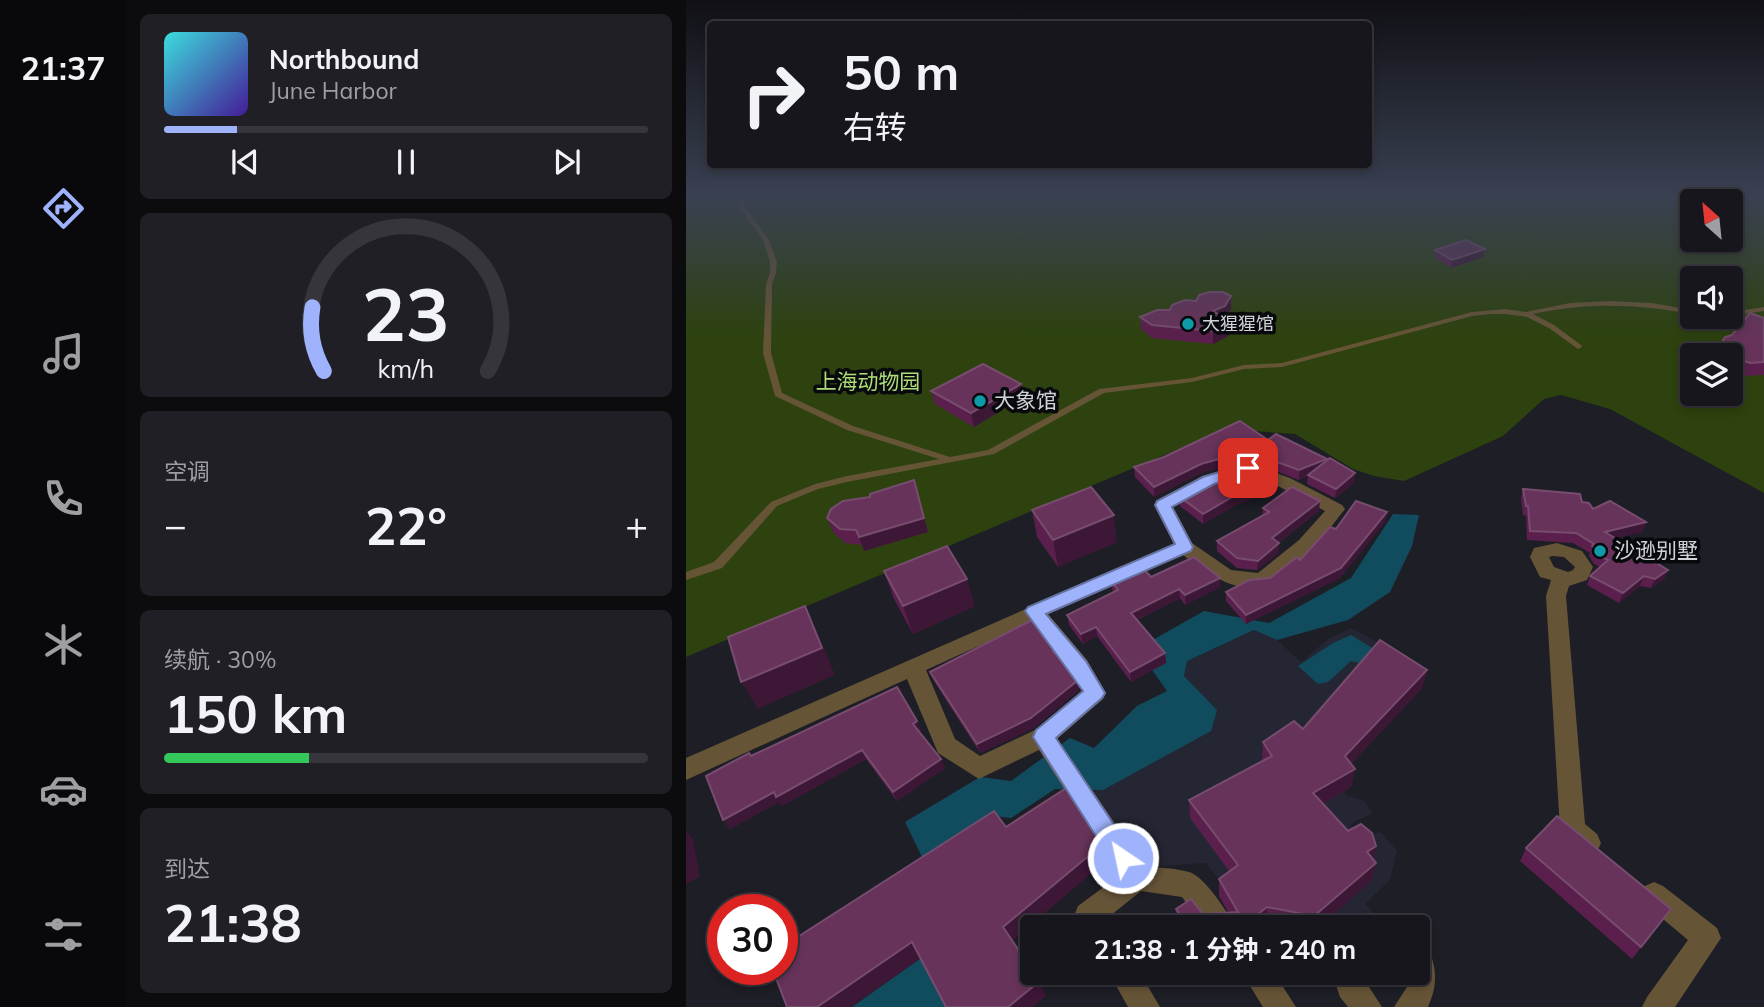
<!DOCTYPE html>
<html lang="zh">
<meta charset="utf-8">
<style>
body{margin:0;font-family:Mulish,"Noto Sans SC",sans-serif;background:#1f1f25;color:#f1f3f6;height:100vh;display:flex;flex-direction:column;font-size:26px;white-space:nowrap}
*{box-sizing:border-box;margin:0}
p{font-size:23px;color:#9e9fa3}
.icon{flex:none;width:38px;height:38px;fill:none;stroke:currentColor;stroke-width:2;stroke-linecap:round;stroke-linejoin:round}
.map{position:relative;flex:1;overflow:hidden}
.drawer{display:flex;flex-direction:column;gap:14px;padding:14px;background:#0c0c0f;width:560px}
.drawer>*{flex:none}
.hud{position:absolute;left:21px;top:21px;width:665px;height:147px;border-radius:7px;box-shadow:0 4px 10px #0003,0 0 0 2px #35353b;background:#16161c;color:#f1f3f6;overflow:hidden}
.needle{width:46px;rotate:333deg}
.controls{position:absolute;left:994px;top:189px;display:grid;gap:14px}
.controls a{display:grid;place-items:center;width:63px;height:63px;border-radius:7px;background:#16161c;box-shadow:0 4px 10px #0003,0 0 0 2px #35353b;font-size:35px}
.speed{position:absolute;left:21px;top:894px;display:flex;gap:14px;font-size:35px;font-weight:700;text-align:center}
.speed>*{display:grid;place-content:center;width:91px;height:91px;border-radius:50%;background:#16161c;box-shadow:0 4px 10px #0003,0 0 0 2px #35353b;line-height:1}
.speed .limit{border:10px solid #d22;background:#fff;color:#111}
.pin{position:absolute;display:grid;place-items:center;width:60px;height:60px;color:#fff;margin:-30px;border-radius:14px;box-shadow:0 4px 10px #0006}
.me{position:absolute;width:77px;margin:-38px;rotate:326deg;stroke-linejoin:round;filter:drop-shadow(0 0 5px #0008)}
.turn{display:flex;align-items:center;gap:24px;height:147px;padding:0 21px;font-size:32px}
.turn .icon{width:91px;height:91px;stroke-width:2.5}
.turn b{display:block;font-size:49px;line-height:60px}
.big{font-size:52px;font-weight:700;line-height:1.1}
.drawer .card{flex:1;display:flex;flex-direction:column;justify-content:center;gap:10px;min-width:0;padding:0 24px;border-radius:10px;background:#1f1f25}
.drawer .dial{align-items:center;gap:0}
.dial svg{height:182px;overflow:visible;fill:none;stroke:#35353b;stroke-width:7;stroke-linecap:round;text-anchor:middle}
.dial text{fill:#f1f3f6;stroke:none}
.song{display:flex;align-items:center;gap:21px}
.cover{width:84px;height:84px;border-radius:10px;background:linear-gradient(135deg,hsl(180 70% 55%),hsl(260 70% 35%))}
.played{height:7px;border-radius:4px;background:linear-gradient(90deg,#9fb3fd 15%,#35353b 15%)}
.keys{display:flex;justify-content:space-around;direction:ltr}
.heat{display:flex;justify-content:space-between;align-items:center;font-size:38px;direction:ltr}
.charge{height:10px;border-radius:5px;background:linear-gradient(90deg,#34c759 30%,#35353b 0)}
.trip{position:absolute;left:334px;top:915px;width:410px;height:70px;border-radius:7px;background:#16161c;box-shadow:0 4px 10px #0003,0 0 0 2px #35353b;font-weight:700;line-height:70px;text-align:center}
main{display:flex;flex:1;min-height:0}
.tab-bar{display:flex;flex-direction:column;width:126px;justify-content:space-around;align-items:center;background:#09090b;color:#9e9fa3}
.tab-bar .icon{width:49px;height:49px}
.tab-bar .current{color:#9fb3fd}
.tab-bar b{font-size:32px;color:#f1f3f6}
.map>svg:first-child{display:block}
.built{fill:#252633}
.green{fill:#2d420e;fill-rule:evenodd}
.water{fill:#114c5e}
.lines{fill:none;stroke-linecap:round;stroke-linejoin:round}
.lane{fill:#665437;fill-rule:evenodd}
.street{fill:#665437;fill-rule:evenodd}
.wall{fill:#5a1f4c}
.shaded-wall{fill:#3c1736}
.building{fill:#67335a;stroke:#774c6e;stroke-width:2}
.route{fill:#9fb3fd;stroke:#6774a4;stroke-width:2}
.culture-dot{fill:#0f9aa8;stroke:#08090c;stroke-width:2.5}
.labels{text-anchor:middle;stroke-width:7;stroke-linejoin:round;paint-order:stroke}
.far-poi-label{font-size:18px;fill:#d1d2d7;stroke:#08090c;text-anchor:start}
.park-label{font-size:21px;fill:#addb75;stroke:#08090c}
.poi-label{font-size:21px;fill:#d1d2d7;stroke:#08090c;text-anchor:start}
</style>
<main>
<nav class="tab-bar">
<b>21:37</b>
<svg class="icon current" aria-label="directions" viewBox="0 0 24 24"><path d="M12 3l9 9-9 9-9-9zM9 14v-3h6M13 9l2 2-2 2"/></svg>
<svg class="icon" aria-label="music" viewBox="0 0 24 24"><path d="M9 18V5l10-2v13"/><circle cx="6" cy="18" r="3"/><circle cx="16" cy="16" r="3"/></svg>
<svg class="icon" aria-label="phone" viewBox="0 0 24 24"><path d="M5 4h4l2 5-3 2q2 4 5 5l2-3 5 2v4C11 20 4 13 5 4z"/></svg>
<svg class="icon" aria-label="climate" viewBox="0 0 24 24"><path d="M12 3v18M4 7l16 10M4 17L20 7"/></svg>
<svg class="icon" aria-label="car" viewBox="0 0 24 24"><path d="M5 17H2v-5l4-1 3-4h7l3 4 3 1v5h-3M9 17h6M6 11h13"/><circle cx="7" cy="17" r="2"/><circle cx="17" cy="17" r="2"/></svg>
<svg class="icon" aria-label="filters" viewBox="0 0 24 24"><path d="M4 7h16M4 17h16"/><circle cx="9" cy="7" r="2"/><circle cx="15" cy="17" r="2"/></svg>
</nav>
<section class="drawer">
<div class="card">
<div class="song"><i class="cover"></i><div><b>Northbound</b><p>June Harbor</p></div></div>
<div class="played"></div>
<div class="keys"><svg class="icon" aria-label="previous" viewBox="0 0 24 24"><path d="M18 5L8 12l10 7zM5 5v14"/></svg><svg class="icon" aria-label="pause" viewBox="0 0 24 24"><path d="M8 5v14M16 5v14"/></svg><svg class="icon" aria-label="next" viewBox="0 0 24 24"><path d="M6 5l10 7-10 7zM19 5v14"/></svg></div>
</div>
<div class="card dial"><svg viewBox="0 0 100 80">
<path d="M14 69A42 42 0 1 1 86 69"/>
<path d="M14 69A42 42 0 0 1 9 41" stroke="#9fb3fd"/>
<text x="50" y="56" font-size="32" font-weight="700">23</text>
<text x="50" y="72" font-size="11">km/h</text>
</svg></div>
<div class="card"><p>空调</p>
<div class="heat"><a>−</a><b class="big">22°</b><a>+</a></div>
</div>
<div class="card"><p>续航 · 30%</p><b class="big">150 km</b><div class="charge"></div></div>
<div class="card"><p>到达</p><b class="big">21:38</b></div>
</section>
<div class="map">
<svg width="1078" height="1007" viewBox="0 0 1078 1007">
<rect width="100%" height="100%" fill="#1d1e26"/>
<polygon class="built" points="665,628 699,646 736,688 656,774 665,787 658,792 661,796 677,800 687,813 664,824 674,837 695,832 711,851 704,880 679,904 690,915 677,927 572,927 520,863 455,867 405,790 417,790 531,710 498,676 501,661 569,630 591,640 615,662 642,639"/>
<path class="green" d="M0 198H1078V493L924 409 875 395 858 399 817 436 718 481 688 476 667 469 609 434 540 429 0 657ZM1006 201H1045V240H1006ZM1006 278H1045V317H1006ZM1006 355H1045V394H1006Z"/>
<g class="water">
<polygon points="707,514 733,515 726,546 704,592 662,620 591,640 568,630 501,661 498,676 531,710 525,731 417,790 369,789 325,818 308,816 237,859 219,822 294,777 325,781 384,738 408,748 451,706 481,691 466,670 480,663 463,642 518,611 583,623 665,578"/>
<polygon points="665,635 688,649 678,664 665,661 642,682 632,684 612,666 647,643"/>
<polygon points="235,958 260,1007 166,1007"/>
</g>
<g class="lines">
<g class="lane">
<path d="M55 198H63L56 202 83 240 91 262 90 273 86 284 85 353 96 393 167 426 264 457 302 450 413 389 506 378 558 365 596 363 786 312 819 309 840 312 884 303 924 301 965 303 1006 310V314C951 304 902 302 847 314L868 325 895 345 896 347 892 349 863 328 841 317 819 314H804L786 316 596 367 558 369 506 382 418 393 308 454 161 482 132 489 91 506 36 568 0 580V572L28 562 85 502 129 484 161 476 253 459 161 430 89 396 77 353 80 284 84 273V262L77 240 50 202Z"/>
<polygon points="1078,307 1078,311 1045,316 1045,312"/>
</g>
<g class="street">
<path d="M562 463 604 478 656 505 659 509 627 550 583 585C549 595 523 574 497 555L362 614 401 660 420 693 417 699 371 739 458 866C473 868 489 868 503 872 518 876 543 913 549 928H518L496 897 455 891 419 920 423 928H393L388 916 392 906 434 875 353 750 301 775 293 779 252 753 221 679 0 780V758L488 544 468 505 471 501 516 476ZM561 474 592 486 639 511 613 540 572 573 545 570 506 543 487 507 528 484ZM345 622 385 672 396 691 349 730 294 756 269 739 240 670Z"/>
<path d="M871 543 896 551 907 567 901 580 883 586 880 596 899 824 911 834 915 843 911 852 902 855C890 850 880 842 874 830L860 596 865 580 854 577 844 557 848 548ZM867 556 878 557 889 567 887 570 882 572 868 567 863 557Z"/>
<polygon points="968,882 977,886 1031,928 1035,938 989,1007 956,1007 961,997 1002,940 959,904 955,895 959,886"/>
<path d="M732 943 742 947C751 970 752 984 742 1007H708L721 987 722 973H732Z"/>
<polygon points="423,973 454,973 474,1007 442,1007"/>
<polygon points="556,973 588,973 610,1007 577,1007"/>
<polygon points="646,973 674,973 696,1007 662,1007 654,997"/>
</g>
</g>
<g class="wall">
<polygon points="799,249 797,257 765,268 748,257 749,250"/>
<polygon points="545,296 545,309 539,319 544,322 544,335 527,344 466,338 455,329 454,317 484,310 510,301"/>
<polygon points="1078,318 1078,375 1058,376 1045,372 1045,355 1029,355 1033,347 1046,335"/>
<polygon points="335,384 337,397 288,427 249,404 245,391"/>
<polygon points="582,440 641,461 668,483 649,498 621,484 622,476 613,480 561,460 515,473 468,497 449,477 448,467"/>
<polygon points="591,479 591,488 548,506 517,524 494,506 494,497"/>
<polygon points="228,480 242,532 178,551 176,545 159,543 147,532 141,518 184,497"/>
<polygon points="837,489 896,502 907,509 960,522 956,532 929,538 982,570 978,579 965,588 954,586 933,603 901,585 904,576 914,567 908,564 903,556 904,553 887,543 841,540 840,516 837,515 835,499"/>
<polygon points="577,508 633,511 592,543 593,553 571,570 551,568 531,551 531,541 576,515"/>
<polygon points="346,510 431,542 372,567 351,537"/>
<polygon points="699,522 654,578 560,624 540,601 540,592 584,578 614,560 650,529"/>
<polygon points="198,571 289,606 227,634 208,599"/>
<polygon points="465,577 534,578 534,587 499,605 494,598 451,620 479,653 480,663 445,682 411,636 397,644 383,625 381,615 427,592 425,581"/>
<polygon points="369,649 370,654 391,681 393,690 348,728 294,753 248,681 244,672"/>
<polygon points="741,670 736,688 665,764 669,769 665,787 637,804 662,831 690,846 687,859 690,863 686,880 631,928 600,928 580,924 575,928 492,928 490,909 517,914 542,912 533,896 533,879 543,871 504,818 503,800 576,761 577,742 617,729"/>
<polygon points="231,721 235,731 233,732 259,768 211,801 180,759 96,806 93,802 44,829 37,820 65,756"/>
<polygon points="840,848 985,909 946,959 834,861"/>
</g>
<g class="shaded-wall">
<polygon points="799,249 797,257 765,268 766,260"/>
<polygon points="545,296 545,309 539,319 527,311"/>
<polygon points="544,322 544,335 527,344 527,331"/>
<polygon points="335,384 337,397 288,427 285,413"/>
<polygon points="561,451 561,460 515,473 468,497 468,487 515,464"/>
<polygon points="641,459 640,469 613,480 613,470"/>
<polygon points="669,473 668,483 649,498 650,489"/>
<polygon points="591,479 591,488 548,506 517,524 517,514 548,496"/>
<polygon points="228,480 242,532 178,551 173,537"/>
<polygon points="634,501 633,511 586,547 586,538"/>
<polygon points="701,512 699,522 654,578 560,624 560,615"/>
<polygon points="428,515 431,542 372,567 367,540"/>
<polygon points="960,522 956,532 915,542 919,532"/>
<polygon points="593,543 593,553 571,570 572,561"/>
<polygon points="982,570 978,579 965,588 969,579"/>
<polygon points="958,576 954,586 933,603 937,593"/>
<polygon points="534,578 534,587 499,605 499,595"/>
<polygon points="281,579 289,606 227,634 217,606"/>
<polygon points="493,589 494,598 446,622 445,613"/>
<polygon points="119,606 132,634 149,675 72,709 55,682"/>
<polygon points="410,627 411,636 397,644 395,634"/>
<polygon points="479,653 480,663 445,682 444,672"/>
<polygon points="741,670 736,688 656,774 659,756"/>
<polygon points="391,681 393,690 348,728 294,753 291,744"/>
<polygon points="231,721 235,731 231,733 227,724"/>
<polygon points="176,750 180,759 96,806 93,802 44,829 37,820 88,792"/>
<polygon points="255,759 259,768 211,801 207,792"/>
<polygon points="669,769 665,787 625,811 627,793"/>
<polygon points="0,830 7,839 14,877 0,884"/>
<polygon points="418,843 421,860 324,943 317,927"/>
<polygon points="690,846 686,864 681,852"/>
<polygon points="690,863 686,880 631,928 626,928 628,916"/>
<polygon points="581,907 580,924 575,928 555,928"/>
<polygon points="226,942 235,958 165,1007 131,1007"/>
<polygon points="354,981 360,996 347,1007 322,1007"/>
</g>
<g class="building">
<polygon points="780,240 799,249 766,260 749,250"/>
<polygon points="523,292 537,292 545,296 539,306 527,311 544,322 527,331 466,325 454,317 471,310 484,310 486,305 499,300 510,301 513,295"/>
<polygon points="1064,313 1078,318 1078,362 1064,363 1049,358 1033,347 1039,337 1046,335"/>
<polygon points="297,364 335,384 285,413 245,391"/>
<polygon points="554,421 582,440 590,434 641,459 613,470 561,451 515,464 468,487 448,467 478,457"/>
<polygon points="644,458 669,473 650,489 622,475"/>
<polygon points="561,467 591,479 548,496 517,514 494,497 529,477"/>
<polygon points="228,480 238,518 173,537 170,530 154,529 141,518 145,509 157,501 184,497 184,494"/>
<polygon points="405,487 428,515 367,540 346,510"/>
<polygon points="606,487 634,501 586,538 593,543 572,561 551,558 531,541 583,512 577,508"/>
<polygon points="837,489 894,494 896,502 903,503 907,509 924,501 960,522 919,532 982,570 969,579 958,576 937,593 904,576 922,560 912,555 906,546 908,544 890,533 844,531 842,506 840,506"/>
<polygon points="670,501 701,512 655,568 560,615 540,592 563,580 584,578 611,557 614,560 644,527 650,529"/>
<polygon points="261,546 281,579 217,606 198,571"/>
<polygon points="508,557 534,578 499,595 493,589 445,613 479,653 444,672 410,627 395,634 381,615 432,590 425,581 456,567 465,577"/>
<polygon points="119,606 136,648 55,682 42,637"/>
<polygon points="346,620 369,649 367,651 383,668 391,681 345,718 291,744 244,672"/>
<polygon points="694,640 741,670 659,756 669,769 627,793 662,831 675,824 686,833 690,846 681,852 690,863 628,916 581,907 555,928 502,928 490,909 505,899 517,914 552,912 533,879 552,865 503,800 586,756 577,742 608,721 617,729"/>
<polygon points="211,687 231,721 227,724 255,759 207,792 176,750 90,797 88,792 37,820 20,776 63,753 65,756"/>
<polygon points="382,787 418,843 317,927 346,970 346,973 349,973 354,981 322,1007 260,1007 226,942 131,1007 101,1007 87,970 96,970 96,947 308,811 320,827"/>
<polygon points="871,816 985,909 955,947 840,848"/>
</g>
<linearGradient id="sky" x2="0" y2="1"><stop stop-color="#101015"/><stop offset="0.58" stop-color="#3a4152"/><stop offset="1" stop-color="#3a4152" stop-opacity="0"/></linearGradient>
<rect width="1078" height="339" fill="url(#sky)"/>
<polygon class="route" points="562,463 570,468 568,471 528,484 486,507 507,547 505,551 360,614 400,661 419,693 416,698 370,738 445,850 449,858 445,866 437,870 429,866 347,737 350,730 397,691 339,611 342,607 489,544 469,505 471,501 517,477"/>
<g class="culture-dot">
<circle cx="502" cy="324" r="7"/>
<circle cx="294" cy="401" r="7"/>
<circle cx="914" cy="551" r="7"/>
</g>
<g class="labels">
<g class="far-poi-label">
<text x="516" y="330">大猩猩馆</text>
</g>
<g class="park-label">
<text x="182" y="389">上海动物园</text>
</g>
<g class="poi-label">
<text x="308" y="408">大象馆</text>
<text x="928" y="558">沙逊别墅</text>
</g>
</g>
</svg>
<div class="controls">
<a><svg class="needle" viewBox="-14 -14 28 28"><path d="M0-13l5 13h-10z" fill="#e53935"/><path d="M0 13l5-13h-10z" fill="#9e9fa3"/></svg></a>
<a><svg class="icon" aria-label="sound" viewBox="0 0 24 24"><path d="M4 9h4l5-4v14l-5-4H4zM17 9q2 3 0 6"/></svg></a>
<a><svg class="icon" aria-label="layers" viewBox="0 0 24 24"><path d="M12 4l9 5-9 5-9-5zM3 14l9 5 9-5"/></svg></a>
</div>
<div class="speed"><div class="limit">30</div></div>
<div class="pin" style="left:562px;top:468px;background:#d93025"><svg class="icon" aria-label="arrive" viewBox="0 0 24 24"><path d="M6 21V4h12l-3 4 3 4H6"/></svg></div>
<svg class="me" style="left:437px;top:858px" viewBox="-20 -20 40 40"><circle r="17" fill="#9fb3fd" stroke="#fff" stroke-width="3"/><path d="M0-11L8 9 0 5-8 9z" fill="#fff"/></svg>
<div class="trip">21:38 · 1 分钟 · 240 m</div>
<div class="hud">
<div class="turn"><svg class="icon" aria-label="right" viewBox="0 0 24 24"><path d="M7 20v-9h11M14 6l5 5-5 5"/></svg><div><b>50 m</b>右转</div></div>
</div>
</div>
</main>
